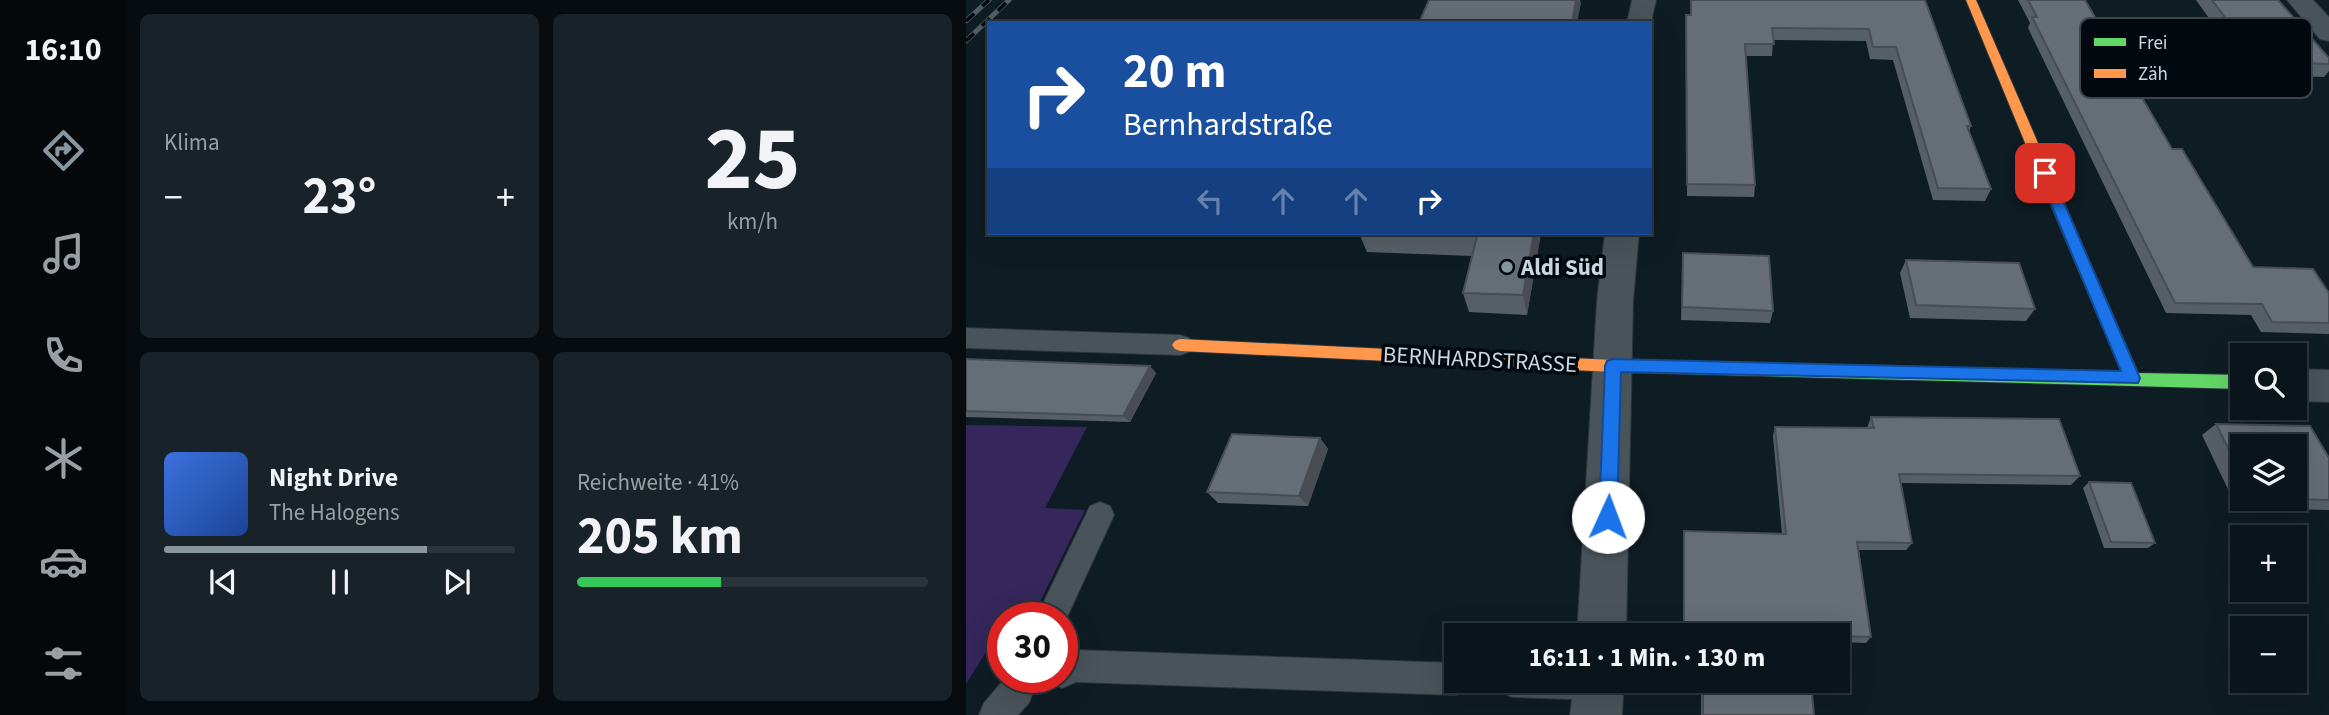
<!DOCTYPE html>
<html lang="de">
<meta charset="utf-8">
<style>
body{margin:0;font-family:"Source Sans 3",sans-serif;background:#182228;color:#f1f3f6;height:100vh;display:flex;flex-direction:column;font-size:26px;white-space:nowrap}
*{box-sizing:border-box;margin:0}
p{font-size:23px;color:#999fa3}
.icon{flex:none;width:38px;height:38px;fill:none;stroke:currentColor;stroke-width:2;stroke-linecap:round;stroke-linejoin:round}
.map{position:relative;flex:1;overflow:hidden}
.sheet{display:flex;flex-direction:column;gap:14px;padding:14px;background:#060c0f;width:840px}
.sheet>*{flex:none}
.top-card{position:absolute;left:21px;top:21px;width:665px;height:214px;border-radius:0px;box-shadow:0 7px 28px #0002,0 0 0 2px #2a343a;background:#1a4fa0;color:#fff;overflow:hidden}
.buttons{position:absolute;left:1264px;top:343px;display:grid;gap:14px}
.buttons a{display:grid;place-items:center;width:77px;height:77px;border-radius:0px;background:#0a151b;box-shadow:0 7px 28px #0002,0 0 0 2px #2a343a;font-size:35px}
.speed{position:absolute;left:21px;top:602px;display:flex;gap:14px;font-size:35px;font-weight:700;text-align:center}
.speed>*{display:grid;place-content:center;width:91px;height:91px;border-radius:50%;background:#0a151b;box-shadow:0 7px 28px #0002,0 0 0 2px #2a343a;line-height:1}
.speed .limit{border:10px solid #d22;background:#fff;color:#111}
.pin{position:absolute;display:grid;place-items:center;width:60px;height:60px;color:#fff;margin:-30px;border-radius:14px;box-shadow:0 4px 10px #0006}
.me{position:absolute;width:77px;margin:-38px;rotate:2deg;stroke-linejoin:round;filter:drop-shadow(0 0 5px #0008)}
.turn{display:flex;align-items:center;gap:24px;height:147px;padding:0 21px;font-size:32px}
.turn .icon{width:91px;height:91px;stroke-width:2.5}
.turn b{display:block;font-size:49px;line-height:60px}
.lanes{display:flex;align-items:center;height:66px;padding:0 21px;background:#0003;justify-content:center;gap:35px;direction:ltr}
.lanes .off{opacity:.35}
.big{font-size:52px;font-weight:700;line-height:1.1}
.sheet .card{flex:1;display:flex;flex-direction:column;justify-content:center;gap:10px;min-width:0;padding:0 24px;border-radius:10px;background:#182228}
.sheet .dial{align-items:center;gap:0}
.dial b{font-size:91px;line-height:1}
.song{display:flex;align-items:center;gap:21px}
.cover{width:84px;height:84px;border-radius:10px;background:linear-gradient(135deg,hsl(220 70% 55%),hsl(220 70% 35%))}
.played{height:7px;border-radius:4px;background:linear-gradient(90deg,#88969f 75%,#2a343a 75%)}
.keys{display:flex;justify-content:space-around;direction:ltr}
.heat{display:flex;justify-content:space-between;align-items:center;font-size:38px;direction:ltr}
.charge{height:10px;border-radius:5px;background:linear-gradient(90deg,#34c759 41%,#2a343a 0)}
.sheet .tiles{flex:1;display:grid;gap:14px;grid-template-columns:repeat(2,1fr)}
.trip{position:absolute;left:478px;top:623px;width:406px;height:70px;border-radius:0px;background:#0a151b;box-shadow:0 7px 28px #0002,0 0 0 2px #2a343a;font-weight:700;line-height:70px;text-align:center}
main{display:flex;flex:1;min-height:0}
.tab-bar{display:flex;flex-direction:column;width:126px;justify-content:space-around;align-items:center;background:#04080b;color:#999fa3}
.tab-bar .icon{width:49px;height:49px}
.tab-bar .active{color:#88969f}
.tab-bar b{font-size:32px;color:#f1f3f6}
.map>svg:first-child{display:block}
.green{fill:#35265b}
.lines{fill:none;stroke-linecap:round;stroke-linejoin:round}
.lane-casing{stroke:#2c353c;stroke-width:2}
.street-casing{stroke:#2c353c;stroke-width:2}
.fast-casing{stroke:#2c353c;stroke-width:2}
.slow-casing{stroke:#2c353c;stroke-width:2}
.lane{fill:#49545a;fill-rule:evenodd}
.street{fill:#49545a;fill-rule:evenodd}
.fast{fill:#63d668;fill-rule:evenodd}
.slow{fill:#ff974d;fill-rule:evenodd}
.rail-casing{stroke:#535d62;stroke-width:5}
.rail{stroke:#01080e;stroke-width:3.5;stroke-dasharray:11;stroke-linecap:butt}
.wall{fill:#575f66;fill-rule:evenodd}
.shaded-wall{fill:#474d53}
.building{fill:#656e77;stroke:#474d53;stroke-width:2}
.route{fill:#1a73e8;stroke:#114b97;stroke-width:2}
.poi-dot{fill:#88969f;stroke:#01080e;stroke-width:2.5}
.labels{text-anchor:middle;stroke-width:7;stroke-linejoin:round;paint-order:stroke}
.poi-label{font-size:23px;font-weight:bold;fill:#c9d7e1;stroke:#01080e;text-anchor:start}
.street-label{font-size:23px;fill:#c9d7e1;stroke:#01080e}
.key{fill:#01080e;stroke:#3d464d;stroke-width:2}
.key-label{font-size:19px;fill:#c9d7e1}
</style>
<main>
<nav class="tab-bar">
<b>16:10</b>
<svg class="icon active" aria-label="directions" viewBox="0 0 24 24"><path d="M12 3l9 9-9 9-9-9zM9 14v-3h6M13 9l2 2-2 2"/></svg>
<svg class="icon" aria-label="music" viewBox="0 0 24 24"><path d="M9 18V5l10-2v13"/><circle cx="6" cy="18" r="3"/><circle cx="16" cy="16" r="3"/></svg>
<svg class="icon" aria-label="phone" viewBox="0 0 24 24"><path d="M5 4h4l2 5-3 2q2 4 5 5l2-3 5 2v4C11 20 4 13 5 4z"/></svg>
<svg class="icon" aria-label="climate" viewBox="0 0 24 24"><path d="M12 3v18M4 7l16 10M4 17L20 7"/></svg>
<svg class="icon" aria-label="car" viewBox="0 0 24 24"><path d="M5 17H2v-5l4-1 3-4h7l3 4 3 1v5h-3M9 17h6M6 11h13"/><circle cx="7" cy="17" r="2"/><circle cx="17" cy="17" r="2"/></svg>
<svg class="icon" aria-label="filters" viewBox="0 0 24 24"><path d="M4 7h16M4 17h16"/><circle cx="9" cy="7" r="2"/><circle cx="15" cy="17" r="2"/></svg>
</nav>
<section class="sheet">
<div class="tiles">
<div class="card"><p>Klima</p>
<div class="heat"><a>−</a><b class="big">23°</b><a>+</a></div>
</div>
<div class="card dial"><b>25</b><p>km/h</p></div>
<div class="card">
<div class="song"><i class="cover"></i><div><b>Night Drive</b><p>The Halogens</p></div></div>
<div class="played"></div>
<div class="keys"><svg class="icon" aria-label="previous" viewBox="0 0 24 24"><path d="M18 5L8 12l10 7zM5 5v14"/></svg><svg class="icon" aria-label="pause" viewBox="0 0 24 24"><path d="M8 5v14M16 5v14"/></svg><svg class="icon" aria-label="next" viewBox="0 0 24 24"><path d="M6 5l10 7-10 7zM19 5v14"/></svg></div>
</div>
<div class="card"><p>Reichweite · 41%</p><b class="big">205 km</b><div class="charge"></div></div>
</div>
</section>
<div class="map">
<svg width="1363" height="715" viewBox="0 0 1363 715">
<rect width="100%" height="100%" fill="#0e1c24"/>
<polygon class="green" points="0,425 121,427 79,508 119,510 66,618 37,618 37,643 25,644 0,684"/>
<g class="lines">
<g class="lane-casing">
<g id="lane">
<polygon points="0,328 214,335 223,338 226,345 223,352 214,355 0,348"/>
<polygon points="134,502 144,506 148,515 96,628 96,618 70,618 124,506"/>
<polygon points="110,650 490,663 490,681 505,681 501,690 490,695 110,682 96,688 85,683 82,677 96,677 96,656"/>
<polygon points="40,677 73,677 63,703 52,715 13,715 18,703"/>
<polygon points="530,681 647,681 648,684 643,695 632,700 546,697 535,692"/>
</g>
</g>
<g class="street-casing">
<g id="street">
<polygon points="666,0 690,0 684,27 684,23 661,23"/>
<polygon points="1321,0 1347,0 1363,17 1363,41 1354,39"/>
<polygon points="639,233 673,233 667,301 660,635 611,635 631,301"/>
<polygon points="1328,369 1363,370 1363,402 1328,401"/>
<polygon points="608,681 658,681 656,715 604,715"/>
</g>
</g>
<g class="fast-casing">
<polygon id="fast" points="1088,191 1095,196 1172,373 1276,375 1276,389 648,372 642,371 640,366 642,361 648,360 1156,372 1081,196"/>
</g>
<g class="slow-casing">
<g id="slow">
<polygon points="1000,0 1010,0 1095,196 1093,199 1088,201 1081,196"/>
<polygon points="214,339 648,360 654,361 656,366 654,371 648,372 214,351 209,349 206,345 209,341"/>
</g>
</g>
<use href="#lane" class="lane"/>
<use href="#street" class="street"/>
<use href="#fast" class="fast"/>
<use href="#slow" class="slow"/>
<g class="rail-casing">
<g id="rail">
<polyline points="0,21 23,0"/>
<polyline points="0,41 43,0"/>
</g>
</g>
<use href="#rail" class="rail"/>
</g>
<g class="wall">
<polygon points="724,0 959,0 1005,126 1003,131 1025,189 1019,201 967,200 927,60 904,59 900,41 807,40 806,56 780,56 789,185 788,197 721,196 720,27 720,15 724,15"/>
<polygon points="1052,0 1119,0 1206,149 1287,267 1363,293 1363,334 1295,332 1285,315 1200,313 1062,28 1064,23"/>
<polygon points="1230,0 1312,0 1363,58 1363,71 1358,77 1291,75 1260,32 1253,32"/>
<polygon points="393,233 575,233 561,315 503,312 497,293 506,256 401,252"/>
<polygon points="717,253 807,311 804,323 715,320"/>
<polygon points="940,260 1069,309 1060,321 944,318 934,273"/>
<polygon points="0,359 190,373 164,422 0,417"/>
<polygon points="905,417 1114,476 1105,485 934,483 946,543 940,550 893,550 905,637 900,643 872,642 872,635 717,635 718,531 816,534 807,436 809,427 901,428"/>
<path d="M1250 424 1363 458V510L1271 508 1236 435ZM1276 446 1328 499H1276Z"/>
<polygon points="354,438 362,449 342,506 252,503 241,492"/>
<polygon points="1123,482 1189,543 1182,548 1138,548 1117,488"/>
<polygon points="735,681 845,681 848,715 735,715"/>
</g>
<g class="shaded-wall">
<polygon points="610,0 614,0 615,3 611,23 606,23"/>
<polygon points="568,233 575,233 561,315 557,295"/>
<polygon points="184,366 190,373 164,422 157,416"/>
<polygon points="354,438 362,449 342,506 333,496"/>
</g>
<g class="building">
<polygon points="463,0 610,0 606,23 453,23"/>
<polygon points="725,0 959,0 1005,126 1001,126 1025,189 972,188 930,47 907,47 903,29 806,28 808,44 779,44 789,185 721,184 720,15 725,15"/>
<polygon points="1062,0 1119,0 1206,149 1216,149 1287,267 1347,269 1363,293 1363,323 1306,322 1296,304 1209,303 1066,17 1071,17"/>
<polygon points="1246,0 1312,0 1363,58 1363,64 1301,62 1268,20 1261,20"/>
<polygon points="423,233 568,233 557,295 497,293 511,236"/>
<polygon points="717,253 803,256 807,311 716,307"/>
<polygon points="940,260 1053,263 1069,309 950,305"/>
<polygon points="0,359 184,366 157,416 0,411"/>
<polygon points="905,417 1093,419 1114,476 933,474 946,543 891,542 905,637 841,635 736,635 736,632 718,631 718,531 820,534 809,427 908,428"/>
<polygon points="1250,424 1344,426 1363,458 1363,500 1328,499 1328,446 1276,446 1276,476"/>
<polygon points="266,434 354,438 333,496 241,492"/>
<polygon points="1123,482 1165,483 1189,543 1145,542"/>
<polygon points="737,681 845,681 848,715 737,715"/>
</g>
<polygon class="route" points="1079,169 1085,173 1174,378 1172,383 655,372 651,517 649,523 642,525 636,523 633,517 639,366 641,361 647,359 1155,371 1072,173"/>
<circle class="poi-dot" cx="541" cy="267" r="7"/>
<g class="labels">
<g class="poi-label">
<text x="555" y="275">Aldi Süd</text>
</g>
<g class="street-label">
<text transform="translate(514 359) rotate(3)" y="8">BERNHARDSTRASSE</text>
</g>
</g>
<rect x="1114" y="18" width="232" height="80" rx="10" class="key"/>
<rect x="1128" y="38" width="32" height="8" fill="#63d668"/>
<rect x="1128" y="69" width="32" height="9" fill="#ff974d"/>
<g class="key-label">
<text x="1172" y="49">Frei</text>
<text x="1172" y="80">Zäh</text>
</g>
</svg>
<div class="buttons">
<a><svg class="icon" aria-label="search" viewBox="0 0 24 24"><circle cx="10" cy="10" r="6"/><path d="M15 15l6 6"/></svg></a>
<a><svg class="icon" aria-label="layers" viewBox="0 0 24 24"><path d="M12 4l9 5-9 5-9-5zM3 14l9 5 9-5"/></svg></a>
<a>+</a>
<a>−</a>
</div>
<div class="speed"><div class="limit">30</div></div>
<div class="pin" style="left:1079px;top:173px;background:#d93025"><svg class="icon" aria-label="arrive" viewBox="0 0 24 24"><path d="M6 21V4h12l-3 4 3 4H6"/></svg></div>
<svg class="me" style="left:642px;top:517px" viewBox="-20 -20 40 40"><circle r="19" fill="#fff"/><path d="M0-13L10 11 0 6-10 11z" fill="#1a73e8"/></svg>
<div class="trip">16:11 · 1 Min. · 130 m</div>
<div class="top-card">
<div class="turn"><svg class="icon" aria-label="right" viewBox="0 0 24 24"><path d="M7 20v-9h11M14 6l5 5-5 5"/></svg><div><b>20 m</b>Bernhardstraße</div></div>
<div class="lanes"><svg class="icon off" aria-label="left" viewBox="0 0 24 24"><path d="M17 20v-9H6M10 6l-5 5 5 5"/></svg><svg class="icon off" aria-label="ahead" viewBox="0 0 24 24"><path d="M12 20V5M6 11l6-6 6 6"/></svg><svg class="icon off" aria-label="ahead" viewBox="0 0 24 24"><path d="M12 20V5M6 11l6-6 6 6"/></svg><svg class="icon" aria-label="right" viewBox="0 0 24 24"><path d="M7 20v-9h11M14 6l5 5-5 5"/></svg></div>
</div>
</div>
</main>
